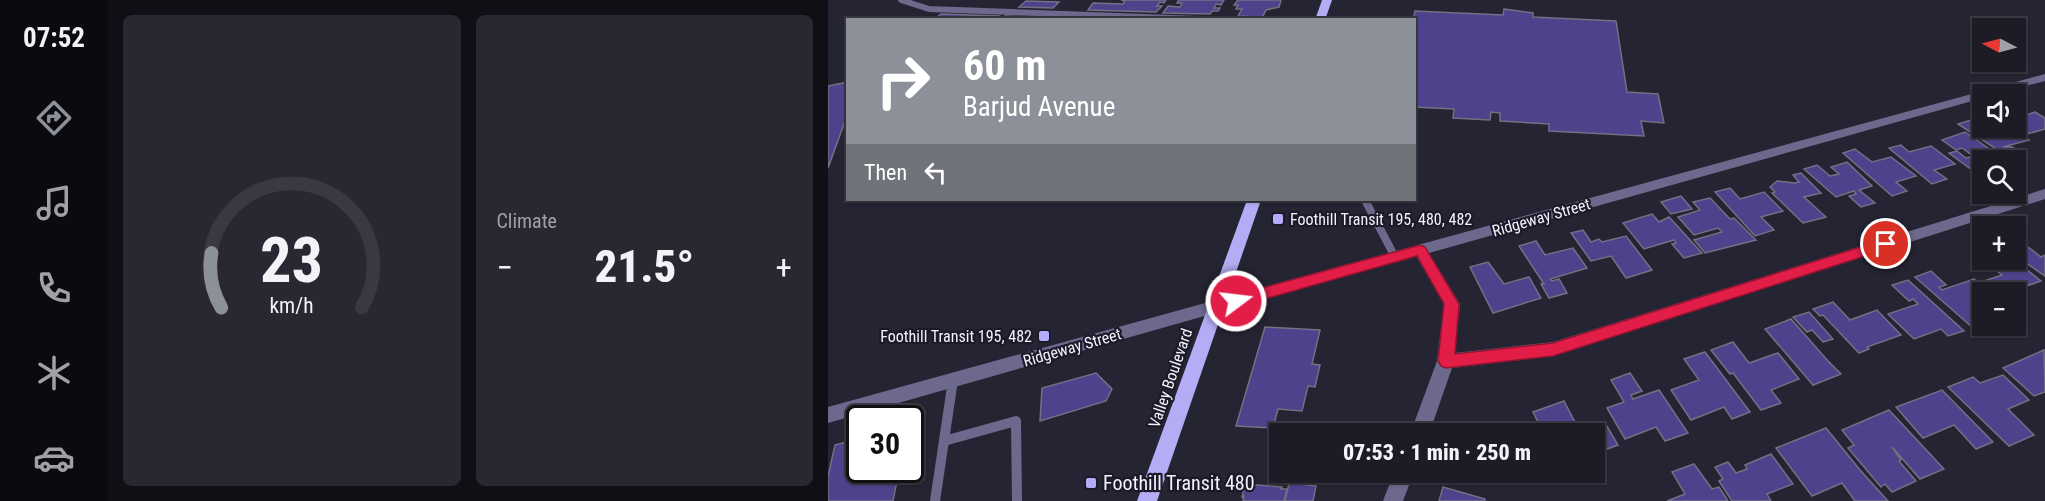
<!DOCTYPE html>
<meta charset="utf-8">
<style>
body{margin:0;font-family:"Roboto Condensed",sans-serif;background:#292832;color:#f1f3f6;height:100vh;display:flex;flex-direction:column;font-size:22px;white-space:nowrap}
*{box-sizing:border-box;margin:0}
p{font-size:20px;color:#a0a1a7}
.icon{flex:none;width:33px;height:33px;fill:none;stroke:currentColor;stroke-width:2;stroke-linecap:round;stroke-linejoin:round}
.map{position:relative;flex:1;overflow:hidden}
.details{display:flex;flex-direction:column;gap:15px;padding:15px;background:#0f0f15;width:720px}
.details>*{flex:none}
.banner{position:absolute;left:18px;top:18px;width:570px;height:183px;border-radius:0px;box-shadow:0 2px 4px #0004,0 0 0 2px #3a3943;background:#8c9099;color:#fff;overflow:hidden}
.needle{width:39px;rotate:276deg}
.tools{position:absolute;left:1144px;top:18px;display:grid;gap:12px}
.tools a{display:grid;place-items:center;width:54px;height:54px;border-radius:0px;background:#1c1b26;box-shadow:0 2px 4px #0004,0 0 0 2px #3a3943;font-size:30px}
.speed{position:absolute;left:18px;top:405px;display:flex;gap:12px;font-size:30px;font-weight:700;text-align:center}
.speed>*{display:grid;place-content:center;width:78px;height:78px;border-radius:50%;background:#1c1b26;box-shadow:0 2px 4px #0004,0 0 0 2px #3a3943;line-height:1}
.speed .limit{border:3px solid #111;border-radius:9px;background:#fff;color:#111}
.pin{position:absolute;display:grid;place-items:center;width:51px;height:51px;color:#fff;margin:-26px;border:3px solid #fff;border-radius:50%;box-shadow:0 2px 6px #0007}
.me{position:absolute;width:66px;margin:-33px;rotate:75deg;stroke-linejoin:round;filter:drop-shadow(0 0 4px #0008)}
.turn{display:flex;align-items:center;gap:21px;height:126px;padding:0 18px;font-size:27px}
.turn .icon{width:78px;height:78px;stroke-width:2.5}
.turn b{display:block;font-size:42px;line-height:51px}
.then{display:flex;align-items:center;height:57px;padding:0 18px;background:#0003;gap:12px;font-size:22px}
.big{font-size:45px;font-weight:800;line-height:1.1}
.details .tile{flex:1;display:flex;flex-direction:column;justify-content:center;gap:9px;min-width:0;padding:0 21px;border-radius:9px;background:#292832}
.details .dial{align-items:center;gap:0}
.dial svg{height:156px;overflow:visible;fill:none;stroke:#3a3943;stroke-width:7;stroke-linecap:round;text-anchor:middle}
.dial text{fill:#f1f3f6;stroke:none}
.heat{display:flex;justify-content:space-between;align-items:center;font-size:33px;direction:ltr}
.details .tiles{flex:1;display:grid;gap:15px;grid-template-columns:repeat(2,1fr)}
.trip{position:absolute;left:441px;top:423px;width:336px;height:60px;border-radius:0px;background:#1c1b26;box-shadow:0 2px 4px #0004,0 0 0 2px #3a3943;font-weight:800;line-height:60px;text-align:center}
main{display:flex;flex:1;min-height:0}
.tab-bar{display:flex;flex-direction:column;width:108px;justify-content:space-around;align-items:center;background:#0b0b0f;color:#a0a1a7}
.tab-bar .icon{width:42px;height:42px}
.tab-bar .on{color:#8c9099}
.tab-bar b{font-size:27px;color:#f1f3f6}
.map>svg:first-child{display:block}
.building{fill:#4f428c;stroke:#727083;stroke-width:1.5}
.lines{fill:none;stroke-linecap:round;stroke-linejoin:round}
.service-far2{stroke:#6c698c;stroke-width:6}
.service-far1{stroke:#6c698c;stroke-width:8}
.service{stroke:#6c698c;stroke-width:10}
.minor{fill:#6c698c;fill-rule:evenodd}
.tertiary{fill:#6c698c;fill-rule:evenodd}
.primary{fill:#b4adf5;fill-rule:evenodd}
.route{fill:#e11d48;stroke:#92132f;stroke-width:1.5}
.poi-dot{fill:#b4acf9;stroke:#1c1a29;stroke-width:2}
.labels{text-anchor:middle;stroke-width:4.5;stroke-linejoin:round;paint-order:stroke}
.street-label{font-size:16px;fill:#f2f1fc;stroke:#1c1a29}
.poi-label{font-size:16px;fill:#f2f1fc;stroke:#1c1a29;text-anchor:start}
.near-poi-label{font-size:20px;fill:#f2f1fc;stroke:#1c1a29;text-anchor:start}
</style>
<main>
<nav class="tab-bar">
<b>07:52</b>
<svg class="icon on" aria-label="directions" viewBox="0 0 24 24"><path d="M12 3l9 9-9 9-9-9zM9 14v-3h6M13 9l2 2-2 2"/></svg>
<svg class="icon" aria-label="music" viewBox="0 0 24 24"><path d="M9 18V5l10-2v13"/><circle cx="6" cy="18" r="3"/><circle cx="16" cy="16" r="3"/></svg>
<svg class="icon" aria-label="phone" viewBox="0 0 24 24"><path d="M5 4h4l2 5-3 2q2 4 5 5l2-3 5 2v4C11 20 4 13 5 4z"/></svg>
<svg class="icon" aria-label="climate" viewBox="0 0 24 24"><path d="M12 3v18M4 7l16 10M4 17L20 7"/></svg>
<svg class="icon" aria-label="car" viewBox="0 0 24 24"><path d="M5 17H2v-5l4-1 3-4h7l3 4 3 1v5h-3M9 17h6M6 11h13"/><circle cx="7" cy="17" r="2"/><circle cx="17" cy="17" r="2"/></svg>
</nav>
<section class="details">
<div class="tiles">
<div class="tile dial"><svg viewBox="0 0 100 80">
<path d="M14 69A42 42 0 1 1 86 69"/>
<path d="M14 69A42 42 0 0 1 9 41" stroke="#8c9099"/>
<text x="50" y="56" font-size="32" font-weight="700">23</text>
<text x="50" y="72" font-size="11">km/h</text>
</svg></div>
<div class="tile"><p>Climate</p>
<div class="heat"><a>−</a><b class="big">21.5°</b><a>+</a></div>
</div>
</div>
</section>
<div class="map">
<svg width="1217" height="501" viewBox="0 0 1217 501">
<rect width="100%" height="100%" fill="#252433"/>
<g class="building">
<polygon points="338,0 336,3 332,2 329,6 334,6 328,12 260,10 265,3 295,4 297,1 293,0"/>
<polygon points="351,0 396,0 393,5 388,4 386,8 392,8 390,11 384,11 382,14 335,13 340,6 352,7 354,3 349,3"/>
<polygon points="453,0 451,7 438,10 435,16 431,17 410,16 414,9 408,9 410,5 406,5 410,0"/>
<polygon points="198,1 231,2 225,8 191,7"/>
<polygon points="676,9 705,13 705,17 788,21 799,92 830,94 836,123 813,121 816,136 721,131 721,124 672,121 672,113 663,112 662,120 625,118 626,109 586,107 585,20 587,11 675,15"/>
<polygon points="113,14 171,16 167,20 106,20"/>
<polygon points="177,16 235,18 173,20"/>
<polygon points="20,82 20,113 0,168 0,86"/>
<polygon points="1207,112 1217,118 1217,129 1199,134 1188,127 1188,119"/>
<polygon points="1143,120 1152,126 1148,129 1154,133 1172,128 1182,128 1201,140 1175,147 1184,147 1199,157 1185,160 1130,124"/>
<polygon points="1137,132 1176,159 1155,160 1155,163 1134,148 1128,150 1114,140"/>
<polygon points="1073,145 1081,152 1103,146 1127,164 1106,170 1119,179 1104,184 1061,148"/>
<polygon points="1027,149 1044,162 1063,157 1088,176 1068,182 1079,191 1064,196 1015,153"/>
<polygon points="1129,151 1138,158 1142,157 1155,167 1144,170 1121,153"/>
<polygon points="1019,162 1044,186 1031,190 1047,203 1033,207 1021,196 1028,194 1026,191 1008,197 976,169 989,165 1002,176 1011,174 1003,167"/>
<polygon points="973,173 993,193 976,197 998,217 975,223 944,193 947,192 942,187 949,181 966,183 971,182 965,175"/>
<polygon points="902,188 912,199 936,192 955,211 933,217 946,230 927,236 887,192"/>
<polygon points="853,196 864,209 843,214 833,202"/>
<polygon points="882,198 902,219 906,218 928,240 877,253 866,240 894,232 890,228 866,235 850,217 872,210 865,202"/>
<polygon points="824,214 831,222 841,217 874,253 856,258 844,244 848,243 846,240 816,249 795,223"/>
<polygon points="755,230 763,242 771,239 774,242 798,236 824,270 798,278 783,256 763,261 743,233"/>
<polygon points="1191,240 1213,257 1217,255 1217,276 1188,256 1188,241"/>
<polygon points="708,241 717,255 745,248 759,268 722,279 724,281 731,279 739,293 721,298 713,284 716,284 691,246"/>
<polygon points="1155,260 1186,260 1213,281 1181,292 1169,292 1156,281 1174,275"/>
<polygon points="660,262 676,284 701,277 713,298 665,313 642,267"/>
<polygon points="1103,271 1118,285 1111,287 1114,290 1146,279 1161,292 1155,292 1155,307 1147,309 1155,316 1155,324 1145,328 1087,277"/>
<polygon points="1080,280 1136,331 1120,336 1113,329 1086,339 1060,314 1090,304 1085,299 1081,301 1064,285"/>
<polygon points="1005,302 1022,320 1049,310 1073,335 1039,347 1041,349 1031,353 995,315 992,316 985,309"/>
<polygon points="981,312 1005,339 995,342 984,330 979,332 965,317"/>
<polygon points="963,319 1000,361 1013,374 985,385 937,329"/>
<polygon points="437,327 492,330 484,364 492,365 487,387 480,386 474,411 450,409 445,428 408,426"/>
<polygon points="905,342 921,363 950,353 971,379 943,390 953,403 933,410 905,373 902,374 883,350"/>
<polygon points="1216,350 1217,392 1206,396 1175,368"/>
<polygon points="877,352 922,412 904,419 896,407 863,420 843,390 871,380 856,359"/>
<polygon points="268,373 284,389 278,401 212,421 214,388"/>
<polygon points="802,373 814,391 803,395 805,399 831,390 860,433 837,441 828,427 797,439 779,408 796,402 783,380"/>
<polygon points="1175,375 1201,400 1180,409 1206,435 1181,446 1120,387 1145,377 1152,383"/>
<polygon points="1114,390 1165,442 1148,449 1126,425 1095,438 1068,407"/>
<polygon points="736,401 748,424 754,422 759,430 777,423 790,445 766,454 766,434 716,434 705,412"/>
<polygon points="1061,410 1116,469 1092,479 1064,447 1073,460 1071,461 1088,481 1064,492 1057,484 1053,487 1020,448 1026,445 1014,430"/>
<polygon points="695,423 697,434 636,434 636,427"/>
<polygon points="998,428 1032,470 1060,501 1027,501 1014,483 984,496 948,448"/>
<polygon points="32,438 32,470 71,471 65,501 0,501 0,476 7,445"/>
<polygon points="943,454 965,484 939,494 943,501 904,501 891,481 895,479 887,467 900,462 908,473 919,469 917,465"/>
<polygon points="866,464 884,489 891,487 900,501 839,501 857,494 844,472"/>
<polygon points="640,472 680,472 682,480 641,483"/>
<polygon points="736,472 762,472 740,480"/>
<polygon points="461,483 488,486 485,501 457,501"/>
<polygon points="417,484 454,487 453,489 459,489 456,501 415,501 416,496 414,497"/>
<polygon points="615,487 657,499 657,501 611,501"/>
</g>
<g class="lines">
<polyline class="service-far2" points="73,0 101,9 397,20"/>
<polyline class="service-far1" points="537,200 567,257"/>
<g class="service">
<polyline points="116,441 188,421 189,501"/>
<polyline points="107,501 125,380"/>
</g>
<g class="minor">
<polygon points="1217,74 1217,81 1167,94 1155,94 1155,98 601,253 632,304 627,353 725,342 1217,189 1217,199 725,356 624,368 601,434 582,434 609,361 616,304 588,256 388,312 382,311 380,306 382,301 388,300"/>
<polygon points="566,472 586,472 575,501 555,501"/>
</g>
<polygon class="tertiary" points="388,300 394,301 396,306 394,311 0,423 0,407"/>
<g class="primary">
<polygon points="494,0 504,0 497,20 487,20"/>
<polygon points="419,200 433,200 329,501 309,501"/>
</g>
</g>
<polygon class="route" points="1058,239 1064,244 1062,248 725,356 618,368 613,366 610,361 616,304 589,256 408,307 403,305 401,301 403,297 408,295 592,245 597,247 631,304 627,354 725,343"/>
<g class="poi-dot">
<rect x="444" y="213" width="12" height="12" rx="3"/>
<rect x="210" y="330" width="12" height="12" rx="3"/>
<rect x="257" y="477" width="12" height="12" rx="3"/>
</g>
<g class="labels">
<g class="street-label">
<text transform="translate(713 217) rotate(-16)" y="6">Ridgeway Street</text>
<text transform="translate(244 347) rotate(-16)" y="6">Ridgeway Street</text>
<text transform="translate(342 378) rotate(-71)" y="6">Valley Boulevard</text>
</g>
<g class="poi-label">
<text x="462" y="225">Foothill Transit 195, 480, 482</text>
<text x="204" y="342" text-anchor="end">Foothill Transit 195, 482</text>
</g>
<g class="near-poi-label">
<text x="275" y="490">Foothill Transit 480</text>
</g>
</g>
</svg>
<div class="tools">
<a><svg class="needle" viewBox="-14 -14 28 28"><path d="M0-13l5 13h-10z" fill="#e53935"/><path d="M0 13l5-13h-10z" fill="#a0a1a7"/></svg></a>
<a><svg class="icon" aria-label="sound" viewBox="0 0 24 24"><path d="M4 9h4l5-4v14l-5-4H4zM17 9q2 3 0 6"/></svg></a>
<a><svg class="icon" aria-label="search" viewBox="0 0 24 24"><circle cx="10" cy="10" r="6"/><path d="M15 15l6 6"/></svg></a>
<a>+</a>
<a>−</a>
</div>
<div class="speed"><div class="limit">30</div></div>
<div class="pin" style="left:1058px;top:244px;background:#d93025"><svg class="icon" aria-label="arrive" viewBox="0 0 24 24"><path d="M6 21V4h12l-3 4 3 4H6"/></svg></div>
<svg class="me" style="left:408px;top:301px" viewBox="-20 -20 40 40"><circle r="17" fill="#e11d48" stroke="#fff" stroke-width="3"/><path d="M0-11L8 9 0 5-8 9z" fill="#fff"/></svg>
<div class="trip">07:53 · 1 min · 250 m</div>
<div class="banner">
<div class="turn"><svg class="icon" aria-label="right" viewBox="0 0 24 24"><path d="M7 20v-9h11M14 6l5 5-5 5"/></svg><div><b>60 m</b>Barjud Avenue</div></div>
<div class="then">Then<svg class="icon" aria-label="left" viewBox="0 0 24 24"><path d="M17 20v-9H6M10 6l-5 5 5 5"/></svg></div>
</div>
</div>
</main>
